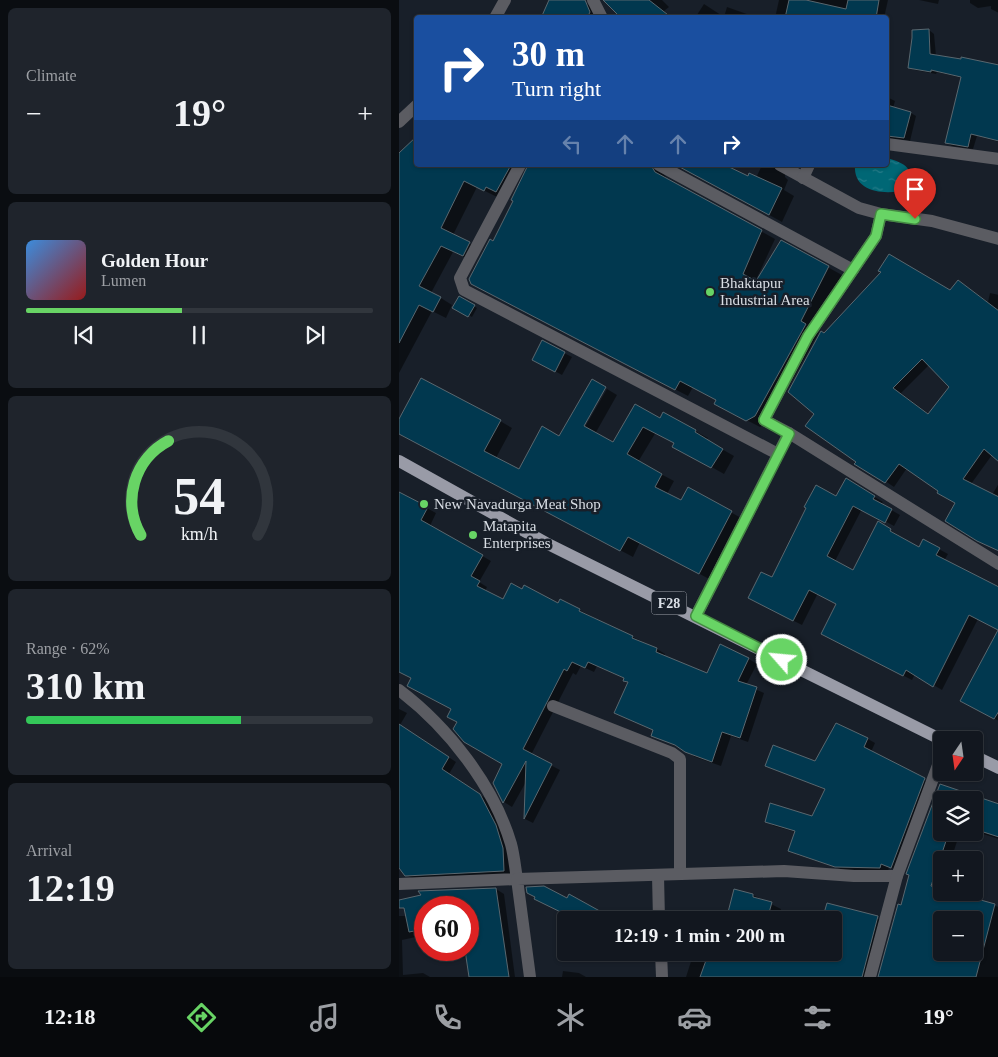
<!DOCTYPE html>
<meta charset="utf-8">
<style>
body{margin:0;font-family:"Times New Roman",serif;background:#1f242c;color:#f1f3f6;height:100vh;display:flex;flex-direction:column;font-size:19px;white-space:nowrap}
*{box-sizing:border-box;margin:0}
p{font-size:16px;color:#9c9fa4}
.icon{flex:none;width:28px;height:28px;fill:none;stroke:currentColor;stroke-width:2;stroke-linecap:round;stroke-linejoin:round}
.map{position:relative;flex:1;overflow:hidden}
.drawer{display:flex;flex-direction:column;gap:8px;padding:8px;background:#0a0d11;width:399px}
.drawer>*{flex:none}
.banner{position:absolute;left:15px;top:15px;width:475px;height:152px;border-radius:5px;box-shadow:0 1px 4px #0004,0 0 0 1px #31363d;background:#1a4fa0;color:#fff;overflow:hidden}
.needle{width:32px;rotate:193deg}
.fabs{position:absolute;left:534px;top:731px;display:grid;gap:10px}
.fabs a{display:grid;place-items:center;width:50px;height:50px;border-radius:5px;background:#12171f;box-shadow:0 1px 4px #0004,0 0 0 1px #31363d;font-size:25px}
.speed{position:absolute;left:15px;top:896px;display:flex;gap:10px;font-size:25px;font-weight:700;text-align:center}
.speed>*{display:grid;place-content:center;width:65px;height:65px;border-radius:50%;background:#12171f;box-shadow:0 1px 4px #0004,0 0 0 1px #31363d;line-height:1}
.speed .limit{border:8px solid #d22;background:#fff;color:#111}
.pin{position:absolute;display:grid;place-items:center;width:42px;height:42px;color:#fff;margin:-51px -21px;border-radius:50% 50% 50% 0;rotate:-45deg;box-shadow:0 0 5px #0007}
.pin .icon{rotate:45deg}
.me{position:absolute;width:55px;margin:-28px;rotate:297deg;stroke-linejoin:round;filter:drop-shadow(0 0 4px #0008)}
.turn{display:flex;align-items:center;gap:18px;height:105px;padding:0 15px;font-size:22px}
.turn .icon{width:65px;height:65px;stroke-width:2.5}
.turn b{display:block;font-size:35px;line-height:42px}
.lanes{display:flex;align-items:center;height:48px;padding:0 15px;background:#0003;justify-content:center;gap:25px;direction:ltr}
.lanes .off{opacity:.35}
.big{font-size:38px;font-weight:700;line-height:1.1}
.drawer .widget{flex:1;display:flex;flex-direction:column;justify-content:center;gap:8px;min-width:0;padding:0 18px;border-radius:8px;background:#1f242c}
.drawer .dial{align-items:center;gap:0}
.dial svg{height:130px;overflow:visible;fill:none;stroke:#31363d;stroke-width:7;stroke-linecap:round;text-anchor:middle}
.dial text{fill:#f1f3f6;stroke:none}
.song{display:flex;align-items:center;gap:15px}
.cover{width:60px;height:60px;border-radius:8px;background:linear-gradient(135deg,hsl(210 70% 55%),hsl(0 70% 35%))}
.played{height:5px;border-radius:2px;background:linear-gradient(90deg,#68d465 45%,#31363d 45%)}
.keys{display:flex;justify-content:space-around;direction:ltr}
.heat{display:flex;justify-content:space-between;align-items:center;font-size:28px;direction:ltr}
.charge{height:8px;border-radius:4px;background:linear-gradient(90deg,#34c759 62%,#31363d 0)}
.trip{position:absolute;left:158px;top:911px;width:285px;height:50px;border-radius:5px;background:#12171f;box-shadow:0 1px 4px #0004,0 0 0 1px #31363d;font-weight:700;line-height:50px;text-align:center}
.tab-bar{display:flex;height:80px;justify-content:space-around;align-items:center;background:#07090c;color:#9c9fa4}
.tab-bar .icon{width:35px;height:35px}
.tab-bar .selected{color:#68d465}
.tab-bar b{font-size:22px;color:#f1f3f6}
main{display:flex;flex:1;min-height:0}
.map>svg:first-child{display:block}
.water{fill:url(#water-ripples)}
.shadow{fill:#0007;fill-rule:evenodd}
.building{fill:#01384f;stroke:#59676f;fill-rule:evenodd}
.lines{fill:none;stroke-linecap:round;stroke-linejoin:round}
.street{stroke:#5b5c62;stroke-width:12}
.primary{stroke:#999ba7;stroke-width:12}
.route-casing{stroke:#448a42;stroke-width:12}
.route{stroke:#68d465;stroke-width:9}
.poi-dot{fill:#68d465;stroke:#181f29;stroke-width:2}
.labels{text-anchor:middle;stroke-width:5;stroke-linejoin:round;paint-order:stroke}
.shield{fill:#181f29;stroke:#a0a5ad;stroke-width:1}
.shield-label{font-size:14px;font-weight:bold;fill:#dadfe6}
.poi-label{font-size:15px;fill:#dadfe6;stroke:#181f29;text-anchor:start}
</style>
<main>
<section class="drawer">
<div class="widget"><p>Climate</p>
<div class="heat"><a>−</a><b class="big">19°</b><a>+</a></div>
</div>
<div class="widget">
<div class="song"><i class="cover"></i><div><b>Golden Hour</b><p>Lumen</p></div></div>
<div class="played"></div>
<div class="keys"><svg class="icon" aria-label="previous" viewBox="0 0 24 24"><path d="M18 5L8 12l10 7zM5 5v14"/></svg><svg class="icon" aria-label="pause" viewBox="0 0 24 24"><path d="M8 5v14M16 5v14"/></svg><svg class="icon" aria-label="next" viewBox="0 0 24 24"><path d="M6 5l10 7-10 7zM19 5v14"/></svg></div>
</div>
<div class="widget dial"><svg viewBox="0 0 100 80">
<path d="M14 69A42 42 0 1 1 86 69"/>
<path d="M14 69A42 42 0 0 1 31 11" stroke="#68d465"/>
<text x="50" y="56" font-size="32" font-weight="700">54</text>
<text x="50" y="72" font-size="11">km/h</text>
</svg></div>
<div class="widget"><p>Range · 62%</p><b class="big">310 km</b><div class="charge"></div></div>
<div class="widget"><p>Arrival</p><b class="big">12:19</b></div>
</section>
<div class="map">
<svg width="600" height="977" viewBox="0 0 600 977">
<defs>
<pattern id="water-ripples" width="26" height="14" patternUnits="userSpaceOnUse" patternTransform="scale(1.25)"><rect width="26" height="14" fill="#006775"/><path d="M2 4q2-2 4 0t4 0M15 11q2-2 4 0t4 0" fill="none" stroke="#257c89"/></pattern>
</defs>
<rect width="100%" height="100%" fill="#181f29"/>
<path class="water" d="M488 158C506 163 518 169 507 190 486 195 454 193 456 165H488Z"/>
<g class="shadow">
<polygon points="155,0 181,0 193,7 197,18 143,18"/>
<polygon points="215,0 263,0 270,7 265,11 273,18 234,18"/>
<polygon points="380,0 489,0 485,18 376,18"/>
<polygon points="520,0 540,0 539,4"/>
<polygon points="571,0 600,0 600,13 592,9 592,6 579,8 571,3"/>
<polygon points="305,4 325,17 328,7 359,18 296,18"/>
<polygon points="530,30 535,34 537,56 600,79 600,142 578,136 574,149 553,146 548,143 563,78 538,72 537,74 516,70 510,67"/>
<polygon points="488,97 496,101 494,108 512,113 517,116 511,141 488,138"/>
<polygon points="0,155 18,165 112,165 124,172 98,197 78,187 54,235 82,250 76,262 54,252 32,293 33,311 0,373"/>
<polygon points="135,165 269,165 264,173 269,180 376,239 356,282 358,283 383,242 443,275 415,329 420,332 369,423 361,427 330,411 319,400 294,387 289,396 86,291 94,242"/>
<polygon points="279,165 322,165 349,178 357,178 363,165 390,165 386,169 386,177 389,180 385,190 395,196 383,222"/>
<path d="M560 281 589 302 591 293 600 295V461L593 455 572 484 593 495 600 483V550L558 503 508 468 495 487 458 462 416 414 425 335 552 292ZM530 365 552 387 530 414 502 393Z"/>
<polygon points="60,297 78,308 73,317 55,307"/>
<polygon points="42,298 53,305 47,318 35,312"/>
<polygon points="165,353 173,357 163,375 141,363"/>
<polygon points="208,389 218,395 196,434 214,444 236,406 261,420 264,414 309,438 307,440 335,456 325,474 275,446 276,443 257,432 239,462 275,481 268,494 283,502 290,489 344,519 312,580 241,542 234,557 0,433 0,422 101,421 113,428 97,458 120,471 161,438 181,431 183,432"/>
<polygon points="456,485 484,502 482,504 501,515 495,526 463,509 436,561 454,571 479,523 521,548 525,541 549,554 545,561 597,587 600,583 600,629 579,619 543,690 516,674 513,680 432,639 438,604 419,593 403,625 359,603 374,579 438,497"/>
<polygon points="0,493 37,513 31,526 92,561 80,582 88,587 86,591 105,600 160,605 180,610 258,649 266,654 265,657 309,674 350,659 358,664 347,685 365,693 349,742 332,736 322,766 296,757 282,748 253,735 255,730 217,713 230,683 225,680 226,679 198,666 195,672 182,666 177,675 174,673 132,755 161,770 134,823 126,819 128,780 113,807 105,802 95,783 105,764 59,722 54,709 0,669"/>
<polygon points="600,631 600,721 571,705"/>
<polygon points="0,709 8,713 1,725 57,762 50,774 89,800 104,831 113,875 15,879 7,875 0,867"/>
<polygon points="469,739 476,743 472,752 533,784 500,871 490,867 489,872 445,870 399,855 391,851 397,832 375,826 367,821 414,818 427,790 367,765 417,763"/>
<path d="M542 785 600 806V839L575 831V800H542V832H561L552 860H542L541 890 542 892 600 907V977H481ZM542 920H575V952H542Z"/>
<polygon points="97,889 105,894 116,977 71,977 68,957 40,961 32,957 31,950 69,950 69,908 26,908 26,935 3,940 4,975 24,973 31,977 0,977 0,916 8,916 4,900"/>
<polygon points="354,895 382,909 379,920 328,920"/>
<polygon points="212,910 230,920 180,920 208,916"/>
<polygon points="417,915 425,917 478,918 488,923 474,977 287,977 295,952 434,952 434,920 416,920"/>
<polygon points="164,971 180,973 187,977 163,977"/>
</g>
<g class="building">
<polygon points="150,0 186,0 191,12 188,18 142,18"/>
<polygon points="204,0 250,0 273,18 222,18"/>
<polygon points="390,0 407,0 447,9 449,0 480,0 477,18 386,18"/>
<polygon points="530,29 531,54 562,59 562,57 600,65 600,141 572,134 569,147 546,143 562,77 532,70 532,72 509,68 513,38 513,30"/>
<polygon points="488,105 512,112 505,138 488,136"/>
<polygon points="18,136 18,165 112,165 97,192 87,187 85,191 65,181 42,228 71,242 64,256 42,246 20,286 42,297 34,312 20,305 0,343 0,153"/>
<polygon points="129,165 252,165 256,172 363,230 344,274 357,281 382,240 430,266 402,321 407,324 356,416 347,421 315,404 317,400 281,381 276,390 72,284 70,279 91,239 94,241 114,201 112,200"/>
<polygon points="277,165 326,165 349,176 350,173 383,188 370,215"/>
<path d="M490 254 551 290 559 280 600 311V462L585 449 564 479 600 497V551L578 541 546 521 556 503 538 493 539 491 500 464 486 483 455 464 457 462 406 426 415 414 389 392 422 331 425 333 482 272 479 271ZM523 359 550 387 529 414 494 388Z"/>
<polygon points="60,296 76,305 69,317 53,308"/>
<polygon points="143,340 166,352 156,372 133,360"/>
<polygon points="22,378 102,420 85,451 120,469 143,426 160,436 193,379 207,387 185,426 214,442 236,404 261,418 264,412 297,430 296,432 324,449 312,468 273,447 275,443 244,427 228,454 263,474 256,487 282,500 289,487 333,511 300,574 229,537 221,551 0,434 0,419"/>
<polygon points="447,478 476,496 474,499 493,509 486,523 454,506 428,556 454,570 479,521 492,529 491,531 520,547 524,539 541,548 537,555 600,587 600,711 595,719 561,701 599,630 570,615 534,687 507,670 504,676 422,634 437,604 410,590 394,621 349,598 362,572 373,577 407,508 405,507 417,485 437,496"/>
<polygon points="0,492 29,507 22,520 84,555 72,576 81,581 78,586 104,599 112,583 123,589 125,585 159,603 161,599 181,609 180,611 234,636 233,638 258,648 257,652 308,673 321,644 350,658 339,681 358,687 341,738 323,732 313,762 286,752 276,745 252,736 254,730 215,713 229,682 224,681 225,678 189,662 186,668 173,662 168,671 165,669 124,749 153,764 125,819 127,761 104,803 94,783 103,764 65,742 54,729 58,722 48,717 52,709 8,686 12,678 0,672"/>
<polygon points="437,723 469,738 465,747 526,778 492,868 482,864 481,868 436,867 389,851 396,831 366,822 371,803 413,816 426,789 366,766 374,745 416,761"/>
<polygon points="0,724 50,757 43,769 81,794 97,825 104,848 105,871 6,876 0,868"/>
<path d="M541 784 600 804V837L575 829V800H542V832H550L532 886 542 889V892H553L596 904 577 977H479L499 904 502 905 510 875 507 874ZM542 920H575V952H542Z"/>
<polygon points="145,886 168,898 170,894 217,920 178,920 135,899 136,897 128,893 127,887"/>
<polygon points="97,888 110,977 70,977 66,950 69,950 69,908 22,908 26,929 10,932 5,908 0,908 0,900 22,895 19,891"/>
<polygon points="335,889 354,894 354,897 373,902 368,920 327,920"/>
<polygon points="428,903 479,916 463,977 301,977 310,952 434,952 434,920 423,920"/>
</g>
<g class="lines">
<g class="street">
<polyline points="194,0 203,18"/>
<polyline points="96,18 106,0"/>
<polyline points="0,122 18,105"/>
<polyline points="488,144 600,159"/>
<polyline points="121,165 61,278 65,290 379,454"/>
<polyline points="260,165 454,270"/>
<polyline points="381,165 460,208 482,214"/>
<polyline points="404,178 410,165"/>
<polyline points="390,433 600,564"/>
<polyline points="297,616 390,433 365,420 409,336 477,236 482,214 533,221 600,239"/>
<path d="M0 690C49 727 95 786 112 844 115 855 116 867 118 879L0 884"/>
<polyline points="154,706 273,753 281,759 281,874"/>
<polyline points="259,875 260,920"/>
<polyline points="262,952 263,977"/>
<polyline points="131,977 118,879 385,871 455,876 498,876"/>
<polyline points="471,977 498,876 542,757"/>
</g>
<g class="primary">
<polyline points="0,461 147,543 543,740"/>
<polyline points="575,756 600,768"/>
</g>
</g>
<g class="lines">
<g class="route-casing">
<polyline id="route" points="383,660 297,616 390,434 365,420 409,336 477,236 482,214 516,219"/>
</g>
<use href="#route" class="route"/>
</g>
<g class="poi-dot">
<circle cx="311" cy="292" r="5"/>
<circle cx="25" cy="504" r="5"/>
<circle cx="74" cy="535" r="5"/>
</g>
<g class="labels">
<rect class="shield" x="252.5" y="591.5" width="35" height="23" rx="4"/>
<g class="shield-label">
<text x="270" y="608">F28</text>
</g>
<g class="poi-label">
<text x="321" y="288">Bhaktapur<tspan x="321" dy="17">Industrial Area</tspan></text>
<text x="35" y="509">New Navadurga Meat Shop</text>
<text x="84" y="531">Matapita<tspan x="84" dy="17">Enterprises</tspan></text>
</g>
</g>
</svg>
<div class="fabs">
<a><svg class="needle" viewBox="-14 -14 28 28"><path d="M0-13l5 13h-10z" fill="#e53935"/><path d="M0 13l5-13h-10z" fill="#9c9fa4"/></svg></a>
<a><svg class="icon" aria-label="layers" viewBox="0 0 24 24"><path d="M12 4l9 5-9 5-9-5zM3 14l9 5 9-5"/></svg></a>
<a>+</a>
<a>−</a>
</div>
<div class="speed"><div class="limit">60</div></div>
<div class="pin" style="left:516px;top:219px;background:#d93025"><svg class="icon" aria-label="arrive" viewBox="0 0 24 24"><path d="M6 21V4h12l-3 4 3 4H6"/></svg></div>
<svg class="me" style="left:383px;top:660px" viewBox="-20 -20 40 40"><circle r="17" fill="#68d465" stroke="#fff" stroke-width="3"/><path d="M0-11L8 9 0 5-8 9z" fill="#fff"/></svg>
<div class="trip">12:19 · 1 min · 200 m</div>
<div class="banner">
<div class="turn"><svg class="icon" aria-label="right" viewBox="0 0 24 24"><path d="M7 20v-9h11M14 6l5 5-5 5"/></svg><div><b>30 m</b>Turn right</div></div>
<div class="lanes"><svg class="icon off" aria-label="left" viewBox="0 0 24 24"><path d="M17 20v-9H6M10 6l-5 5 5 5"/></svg><svg class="icon off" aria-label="ahead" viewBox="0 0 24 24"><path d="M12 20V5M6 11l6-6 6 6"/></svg><svg class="icon off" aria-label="ahead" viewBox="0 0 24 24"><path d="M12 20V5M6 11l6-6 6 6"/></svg><svg class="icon" aria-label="right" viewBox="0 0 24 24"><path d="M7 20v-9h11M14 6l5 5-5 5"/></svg></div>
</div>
</div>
</main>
<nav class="tab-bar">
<b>12:18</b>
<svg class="icon selected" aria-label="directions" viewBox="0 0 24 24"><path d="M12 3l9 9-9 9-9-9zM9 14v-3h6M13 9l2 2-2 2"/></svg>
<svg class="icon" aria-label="music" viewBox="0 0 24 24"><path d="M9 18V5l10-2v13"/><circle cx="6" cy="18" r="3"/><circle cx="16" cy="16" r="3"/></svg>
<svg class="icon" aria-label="phone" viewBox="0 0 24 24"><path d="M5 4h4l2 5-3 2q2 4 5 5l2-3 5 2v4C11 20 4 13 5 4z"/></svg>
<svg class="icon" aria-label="climate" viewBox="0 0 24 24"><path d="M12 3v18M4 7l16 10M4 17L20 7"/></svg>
<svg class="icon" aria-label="car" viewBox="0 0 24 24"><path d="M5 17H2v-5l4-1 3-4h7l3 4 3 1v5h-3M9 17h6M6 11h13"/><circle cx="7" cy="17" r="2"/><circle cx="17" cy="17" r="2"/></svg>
<svg class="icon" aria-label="filters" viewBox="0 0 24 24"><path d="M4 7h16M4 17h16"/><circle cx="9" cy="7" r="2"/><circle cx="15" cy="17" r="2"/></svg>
<b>19°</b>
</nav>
